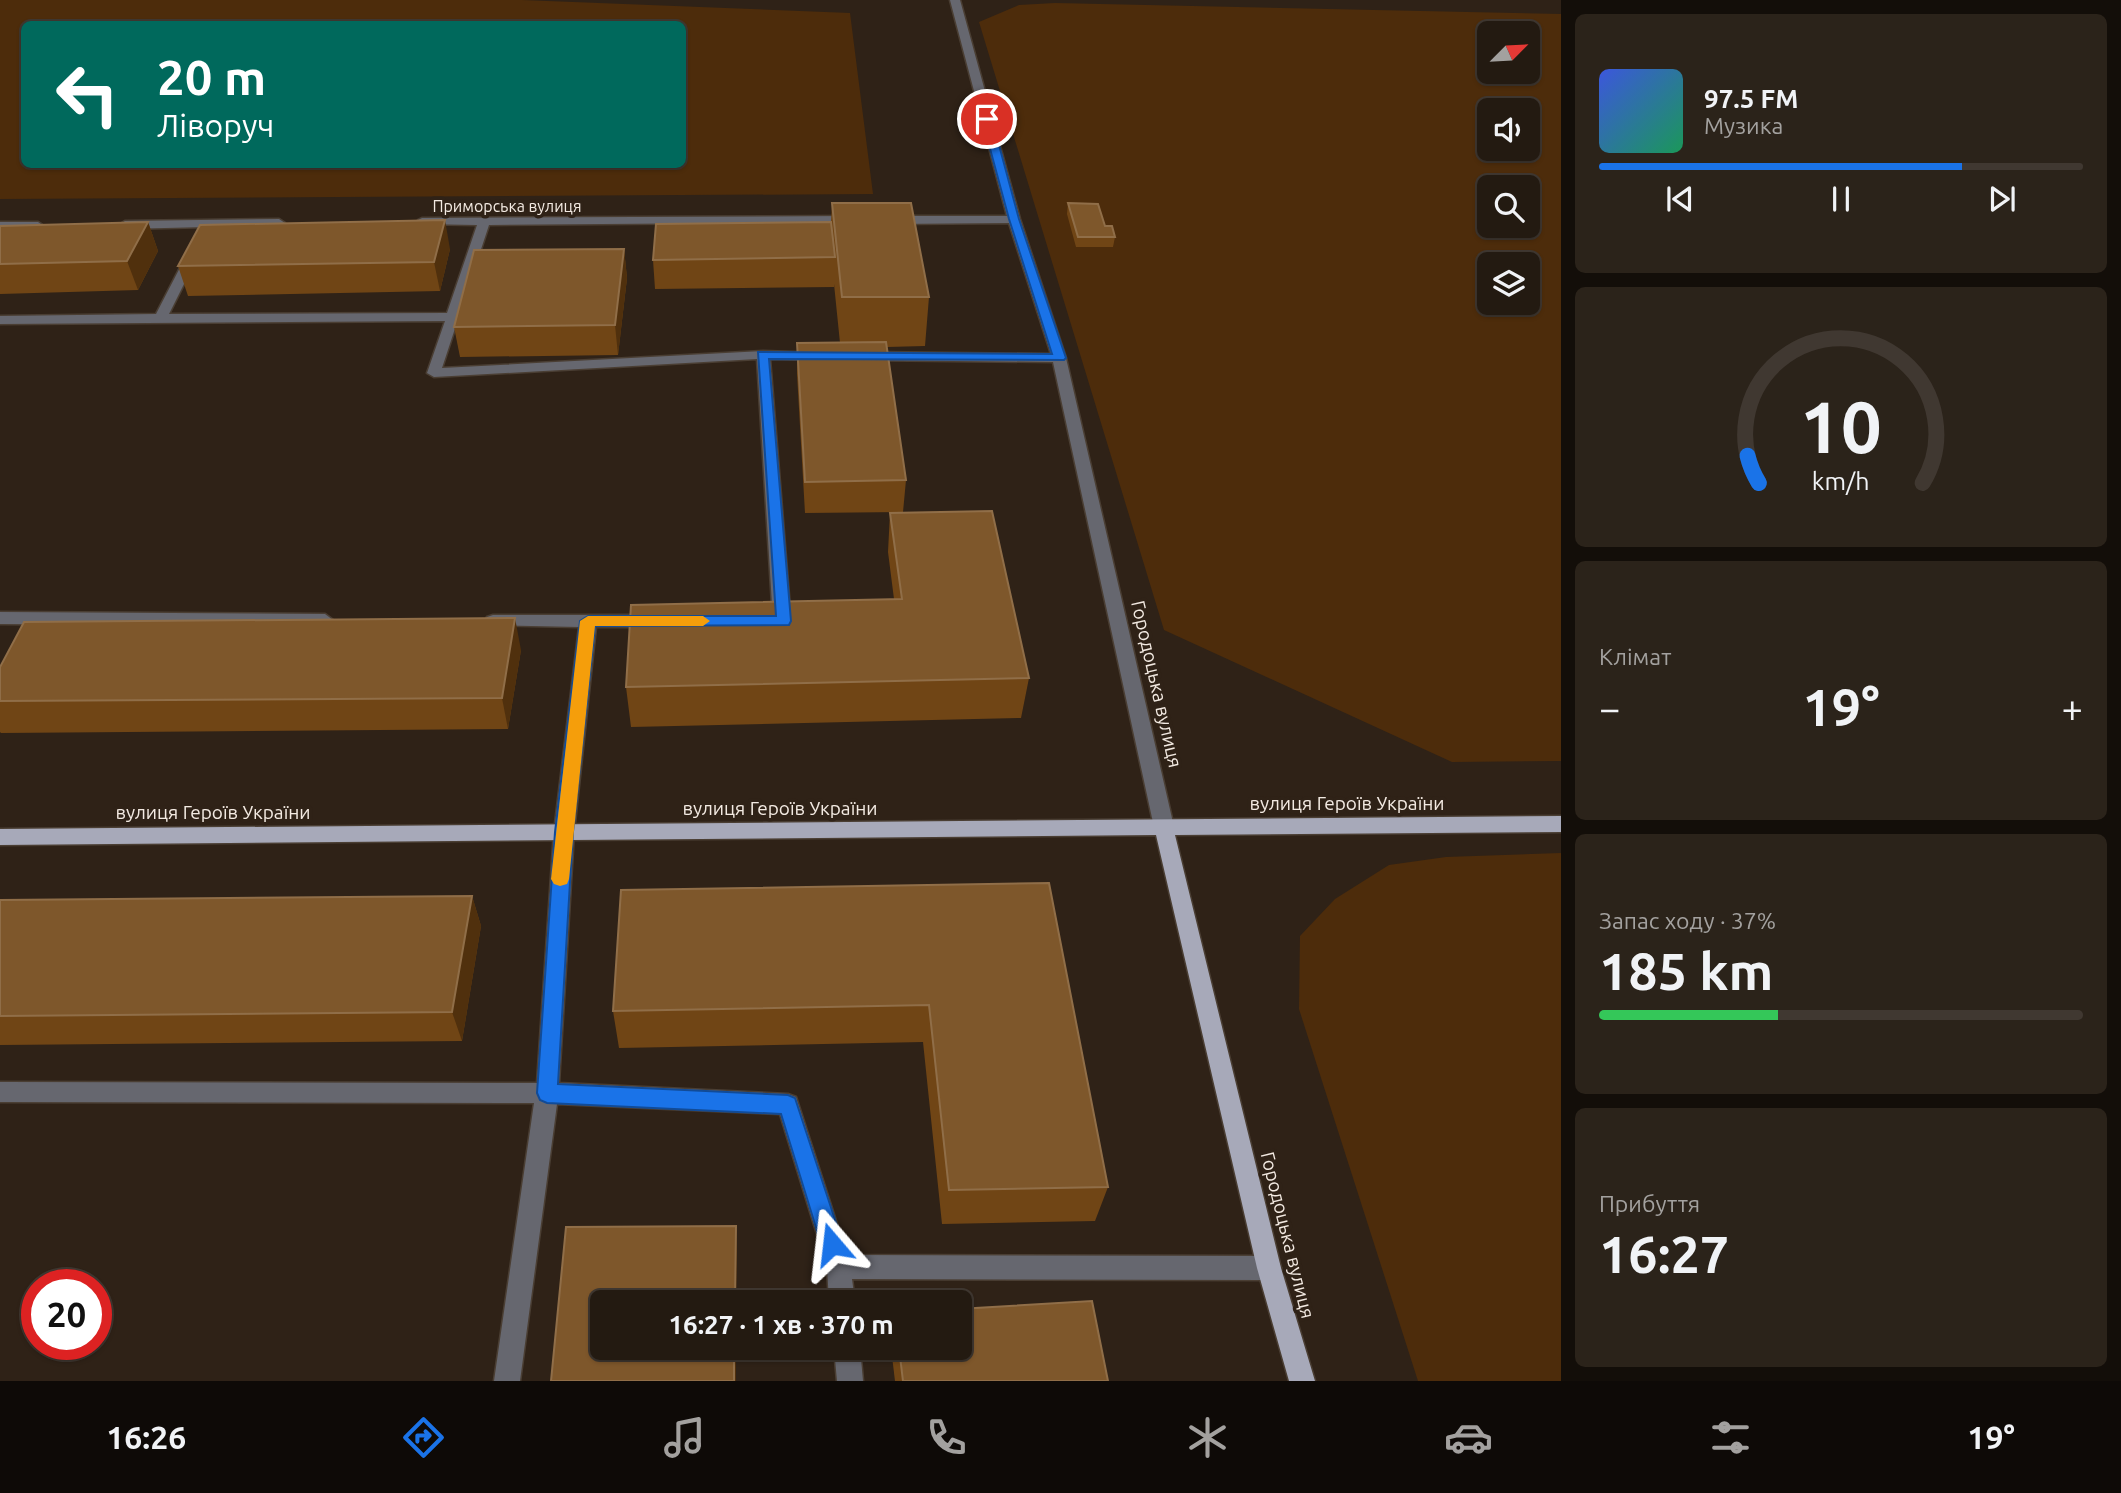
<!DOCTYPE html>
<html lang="uk">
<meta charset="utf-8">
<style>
body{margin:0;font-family:Ubuntu,sans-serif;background:#2b231a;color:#f1f3f6;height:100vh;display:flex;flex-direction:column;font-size:26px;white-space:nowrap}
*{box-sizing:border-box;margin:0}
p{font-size:23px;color:#a3a19f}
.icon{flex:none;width:38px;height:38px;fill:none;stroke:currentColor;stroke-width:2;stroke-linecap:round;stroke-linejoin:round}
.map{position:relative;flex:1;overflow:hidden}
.sheet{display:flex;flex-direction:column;gap:14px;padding:14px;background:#130e09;width:560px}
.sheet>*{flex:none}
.guide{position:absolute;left:21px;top:21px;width:665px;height:147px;border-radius:10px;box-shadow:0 2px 5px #0004,0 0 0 2px #403831;background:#00695c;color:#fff;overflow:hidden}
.needle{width:46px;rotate:66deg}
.fabs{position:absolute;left:1477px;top:21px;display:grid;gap:14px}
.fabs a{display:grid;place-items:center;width:63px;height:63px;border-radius:10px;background:#231a11;box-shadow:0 2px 5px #0004,0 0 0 2px #403831;font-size:35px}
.speed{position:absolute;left:21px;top:1269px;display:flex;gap:14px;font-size:35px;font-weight:700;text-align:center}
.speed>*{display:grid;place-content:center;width:91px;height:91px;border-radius:50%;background:#231a11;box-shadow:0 2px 5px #0004,0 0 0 2px #403831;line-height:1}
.speed .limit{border:10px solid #d22;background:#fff;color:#111}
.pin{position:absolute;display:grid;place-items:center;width:60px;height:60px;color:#fff;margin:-30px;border:4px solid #fff;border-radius:50%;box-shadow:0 2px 7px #0007}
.me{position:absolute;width:77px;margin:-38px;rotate:343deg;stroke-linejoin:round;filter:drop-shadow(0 0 5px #0008)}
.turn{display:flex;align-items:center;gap:24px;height:147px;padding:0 21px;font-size:32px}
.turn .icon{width:91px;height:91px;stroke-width:2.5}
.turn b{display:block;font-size:49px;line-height:60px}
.big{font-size:52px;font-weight:700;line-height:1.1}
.sheet .tile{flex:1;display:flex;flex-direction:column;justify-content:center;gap:10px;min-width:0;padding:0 24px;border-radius:10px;background:#2b231a}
.sheet .dial{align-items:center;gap:0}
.dial svg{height:182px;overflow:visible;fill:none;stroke:#403831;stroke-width:7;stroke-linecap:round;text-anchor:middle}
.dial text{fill:#f1f3f6;stroke:none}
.song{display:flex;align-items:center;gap:21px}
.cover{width:84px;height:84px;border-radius:10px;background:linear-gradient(135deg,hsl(230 70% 55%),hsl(150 70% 35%))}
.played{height:7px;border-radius:4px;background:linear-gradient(90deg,#1a73e8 75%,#403831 75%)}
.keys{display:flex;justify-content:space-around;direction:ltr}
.heat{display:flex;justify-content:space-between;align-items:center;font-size:38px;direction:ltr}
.charge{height:10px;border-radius:5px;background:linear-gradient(90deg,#34c759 37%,#403831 0)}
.trip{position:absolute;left:590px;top:1290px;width:382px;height:70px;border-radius:10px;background:#231a11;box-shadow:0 2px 5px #0004,0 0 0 2px #403831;font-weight:700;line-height:70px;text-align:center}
.dock{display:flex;height:112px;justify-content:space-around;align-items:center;background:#0e0a07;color:#a3a19f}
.dock .icon{width:49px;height:49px}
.dock .active{color:#1a73e8}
.dock b{font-size:32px;color:#f1f3f6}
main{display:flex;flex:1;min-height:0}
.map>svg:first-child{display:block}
.green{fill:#4d2c0b;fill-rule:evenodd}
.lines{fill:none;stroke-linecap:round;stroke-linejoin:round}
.minor-casing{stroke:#4a3e33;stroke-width:3}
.major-casing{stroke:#4a3e33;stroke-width:3}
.minor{fill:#66676f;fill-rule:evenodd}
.major{fill:#a7a9b9;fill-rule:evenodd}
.wall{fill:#704515}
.shaded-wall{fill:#50300d}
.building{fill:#7e572b;stroke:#906e48;stroke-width:2}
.route{fill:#1a73e8;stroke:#114b97;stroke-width:2}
.slow{fill:#f59e0b}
.labels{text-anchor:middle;stroke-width:7;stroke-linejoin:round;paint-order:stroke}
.far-street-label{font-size:16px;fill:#f3eae2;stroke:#2f2217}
.street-label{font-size:19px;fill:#f3eae2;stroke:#2f2217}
</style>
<main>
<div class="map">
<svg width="1561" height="1381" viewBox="0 0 1561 1381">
<rect width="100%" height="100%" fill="#2f2217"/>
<g class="green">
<path d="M0 0H522L850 13 873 194 0 199ZM24 24H682V164H24Z"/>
<path d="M1055 3 1561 14V761L1452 762 1164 630 979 22 1019 5ZM1489 33H1528V72H1489ZM1489 110H1528V149H1489ZM1489 187H1528V226H1489ZM1489 264H1528V303H1489Z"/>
<polygon points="1561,853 1561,1381 1418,1381 1299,1009 1300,936 1335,899 1389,865 1446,857"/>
</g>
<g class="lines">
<g class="minor-casing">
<g id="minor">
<polygon points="950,0 960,0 1020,219 1066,358 1174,827 1171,832 1164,835 1157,832 1154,827 1053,362 865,360 858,356 865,352 1051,354 1009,223 891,224 885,220 891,216 1007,216"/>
<polygon points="853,216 857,218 857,222 489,225 442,368 763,351 824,353 826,356 819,360 770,359 791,621 783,627 775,625 773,621 757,359 434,377 427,373 445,321 0,324 0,316 156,314 185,258 191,254 197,258 169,314 447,313 477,225 418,224 418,220 422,218"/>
<polygon points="279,219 285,223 283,225 125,229 119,225 125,221"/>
<polygon points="0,222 38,222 44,226 38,230 0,230"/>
<polygon points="0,612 325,614 333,620 325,626 0,624"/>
<polygon points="493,615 651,615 659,621 651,627 596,627 574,832 559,1083 788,1094 796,1097 847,1255 1269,1256 1278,1259 1281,1268 1278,1277 1269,1280 852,1279 855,1302 829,1302 827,1267 780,1114 557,1104 520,1381 494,1381 534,1103 0,1102 0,1082 537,1083 554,832 579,627 487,625 485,621 487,617"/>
<polygon points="834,1348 860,1348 863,1381 837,1381"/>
</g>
</g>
<g class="major-casing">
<polygon id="major" points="1561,816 1561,832 1175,835 1281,1268 1315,1381 1289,1381 1257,1268 1156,835 0,845 0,829"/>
</g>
<use href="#minor" class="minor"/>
<use href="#major" class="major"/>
</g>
<g class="wall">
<polygon points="832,203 929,297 925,346 887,347 906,480 903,512 805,513 797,374 797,343 840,343 834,284 834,287 655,289 653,260 831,222"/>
<polygon points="1068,203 1105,226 1115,237 1113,247 1076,247 1067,214"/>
<polygon points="148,222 158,251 138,290 0,294 0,226"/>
<polygon points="450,249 440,291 188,296 178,266"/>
<polygon points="624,249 627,278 618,355 460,357 454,327"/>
<polygon points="890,513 1029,678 1021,718 631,727 626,687 894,599 888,552"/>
<polygon points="521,650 508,729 1,733 0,732 0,667"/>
<polygon points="1049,883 1108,1187 1095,1221 942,1224 923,1042 619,1048 613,1011"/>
<polygon points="472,896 481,926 462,1041 0,1045 0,900"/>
<polygon points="891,1348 959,1348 1108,1381 895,1381"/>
</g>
<g class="shaded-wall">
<polygon points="445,220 450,249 440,291 434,262"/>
<polygon points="148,222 158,251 138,290 127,261"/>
<polygon points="624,249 627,278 618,355 615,325"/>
<polygon points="515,618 521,650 508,729 502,698"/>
<polygon points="472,896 481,926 462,1041 452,1012"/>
<polygon points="736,1226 737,1251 736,1302 735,1302"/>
<rect x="734" y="1348" width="2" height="33"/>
</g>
<g class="building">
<polygon points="832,203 911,203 929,297 842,297"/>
<polygon points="1068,203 1098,204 1105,226 1112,226 1115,237 1078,237"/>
<polygon points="445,220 434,262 178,266 200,225"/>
<polygon points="148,222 127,261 0,264 0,226"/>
<polygon points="831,222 835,257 653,260 656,224"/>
<polygon points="624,249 615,325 454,327 474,250"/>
<polygon points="886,342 906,480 805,482 797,343"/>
<polygon points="992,511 1029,678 626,687 631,605 902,599 890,513"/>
<polygon points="515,618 502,698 0,701 0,667 24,622"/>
<polygon points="1049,883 1108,1187 949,1190 929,1005 613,1011 621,890"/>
<polygon points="472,896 452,1012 0,1016 0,900"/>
<polygon points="736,1226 735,1302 602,1302 602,1348 734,1348 734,1381 551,1381 566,1227"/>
<polygon points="1092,1301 1108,1381 903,1381 899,1348 959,1348 959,1309"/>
</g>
<polygon class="route" points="987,116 992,119 1019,219 1066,358 1064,360 769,359 791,621 789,625 595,626 573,832 558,1084 788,1095 795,1098 843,1244 840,1252 832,1255 824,1252 821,1244 781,1114 547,1103 540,1100 537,1093 555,832 580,621 588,616 776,616 758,352 1052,354 1009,219 982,119"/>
<polygon class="slow" points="588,616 703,616 710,621 703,626 595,626 569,879 567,884 560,886 554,884 551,879 580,621"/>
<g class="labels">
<g class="far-street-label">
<text x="507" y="212">Приморська вулиця</text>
</g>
<g class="street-label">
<text transform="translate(1157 684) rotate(77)" y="7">Городоцька вулиця</text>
<text x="1347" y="810">вулиця Героїв України</text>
<text x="780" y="815">вулиця Героїв України</text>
<text x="213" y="819">вулиця Героїв України</text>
<text transform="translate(1288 1235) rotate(76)" y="7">Городоцька вулиця</text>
</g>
</g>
</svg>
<div class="fabs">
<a><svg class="needle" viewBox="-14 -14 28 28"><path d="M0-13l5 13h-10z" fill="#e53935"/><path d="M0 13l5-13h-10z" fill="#a3a19f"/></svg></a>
<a><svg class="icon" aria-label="sound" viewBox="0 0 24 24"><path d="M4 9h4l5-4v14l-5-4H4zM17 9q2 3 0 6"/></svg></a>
<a><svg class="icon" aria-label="search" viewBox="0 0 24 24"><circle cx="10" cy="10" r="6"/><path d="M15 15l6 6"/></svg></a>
<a><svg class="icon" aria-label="layers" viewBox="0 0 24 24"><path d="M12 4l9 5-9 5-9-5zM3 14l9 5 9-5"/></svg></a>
</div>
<div class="speed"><div class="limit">20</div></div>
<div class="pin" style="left:987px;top:119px;background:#d93025"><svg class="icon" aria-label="arrive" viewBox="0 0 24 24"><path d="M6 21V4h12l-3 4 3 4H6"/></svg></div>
<svg class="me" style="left:832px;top:1244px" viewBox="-20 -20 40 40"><path d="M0-17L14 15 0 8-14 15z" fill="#1a73e8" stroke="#fff" stroke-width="4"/></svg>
<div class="trip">16:27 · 1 хв · 370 m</div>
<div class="guide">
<div class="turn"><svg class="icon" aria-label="left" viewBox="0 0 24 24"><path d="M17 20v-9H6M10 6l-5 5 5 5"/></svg><div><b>20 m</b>Ліворуч</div></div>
</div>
</div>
<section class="sheet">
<div class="tile">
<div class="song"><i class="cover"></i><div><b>97.5 FM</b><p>Музика</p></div></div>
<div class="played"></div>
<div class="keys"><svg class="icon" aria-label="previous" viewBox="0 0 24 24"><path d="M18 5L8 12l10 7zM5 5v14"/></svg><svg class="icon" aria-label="pause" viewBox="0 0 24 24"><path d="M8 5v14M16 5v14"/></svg><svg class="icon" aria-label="next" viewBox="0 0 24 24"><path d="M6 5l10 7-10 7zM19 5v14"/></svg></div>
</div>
<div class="tile dial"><svg viewBox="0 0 100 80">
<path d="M14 69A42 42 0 1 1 86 69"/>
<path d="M14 69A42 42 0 0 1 9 57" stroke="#1a73e8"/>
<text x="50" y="56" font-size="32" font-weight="700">10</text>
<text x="50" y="72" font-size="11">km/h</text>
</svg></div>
<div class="tile"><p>Клімат</p>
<div class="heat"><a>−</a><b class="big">19°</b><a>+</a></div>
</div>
<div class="tile"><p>Запас ходу · 37%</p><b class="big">185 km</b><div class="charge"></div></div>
<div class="tile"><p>Прибуття</p><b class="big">16:27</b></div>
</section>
</main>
<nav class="dock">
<b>16:26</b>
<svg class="icon active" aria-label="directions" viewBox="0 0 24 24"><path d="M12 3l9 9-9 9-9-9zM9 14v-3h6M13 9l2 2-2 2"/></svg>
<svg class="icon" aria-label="music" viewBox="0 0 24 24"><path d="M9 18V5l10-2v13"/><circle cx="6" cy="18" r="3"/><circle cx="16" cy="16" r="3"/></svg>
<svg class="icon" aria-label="phone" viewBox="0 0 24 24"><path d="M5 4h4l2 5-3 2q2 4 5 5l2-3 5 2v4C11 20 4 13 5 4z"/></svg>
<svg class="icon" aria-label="climate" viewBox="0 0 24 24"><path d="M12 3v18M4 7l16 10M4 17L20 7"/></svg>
<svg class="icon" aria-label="car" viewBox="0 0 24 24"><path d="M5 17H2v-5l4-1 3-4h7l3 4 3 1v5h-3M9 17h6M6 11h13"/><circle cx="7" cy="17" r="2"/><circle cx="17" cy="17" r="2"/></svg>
<svg class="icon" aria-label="filters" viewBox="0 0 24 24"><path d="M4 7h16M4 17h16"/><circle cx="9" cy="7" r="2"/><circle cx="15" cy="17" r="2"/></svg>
<b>19°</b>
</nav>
